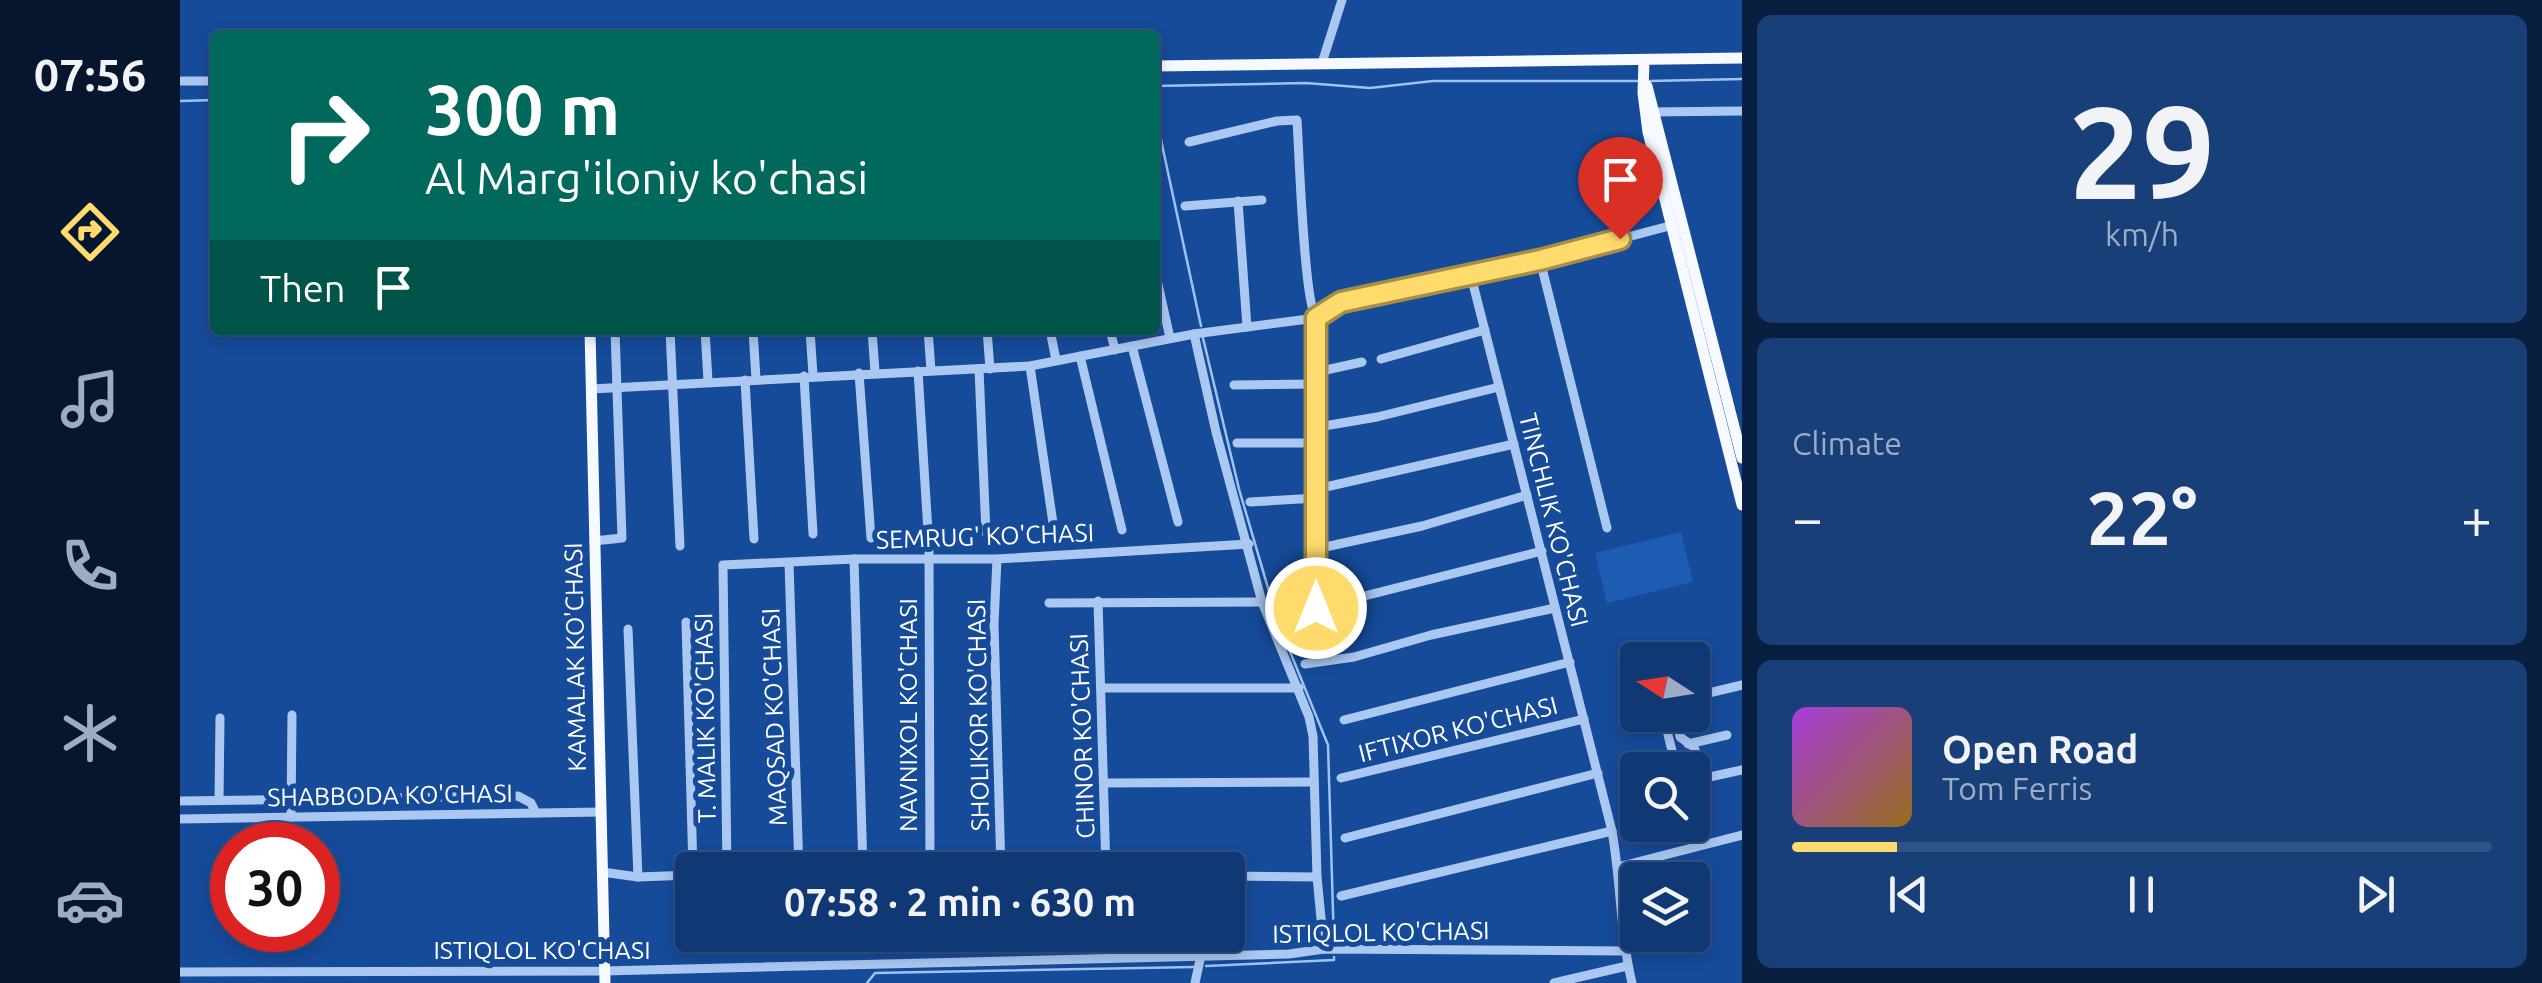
<!DOCTYPE html>
<meta charset="utf-8">
<style>
body{margin:0;font-family:Ubuntu,sans-serif;background:#193f79;color:#f1f3f6;height:100vh;display:flex;flex-direction:column;font-size:38px;white-space:nowrap}
*{box-sizing:border-box;margin:0}
p{font-size:32px;color:#9cacc5}
.icon{flex:none;width:55px;height:55px;fill:none;stroke:currentColor;stroke-width:2;stroke-linecap:round;stroke-linejoin:round}
.map{position:relative;flex:1;overflow:hidden}
.sheet{display:flex;flex-direction:column;gap:15px;padding:15px;background:#091f40;width:800px}
.sheet>*{flex:none}
.hud{position:absolute;left:30px;top:30px;width:950px;height:305px;border-radius:10px;box-shadow:0 5px 15px #0003,0 0 0 2px #305286;background:#00695c;color:#fff;overflow:hidden}
.needle{width:65px;rotate:282deg}
.fabs{position:absolute;left:1440px;top:642px;display:grid;gap:20px}
.fabs a{display:grid;place-items:center;width:90px;height:90px;border-radius:10px;background:#103874;box-shadow:0 5px 15px #0003,0 0 0 2px #305286;font-size:50px}
.speed{position:absolute;left:30px;top:822px;display:flex;gap:20px;font-size:50px;font-weight:700;text-align:center}
.speed>*{display:grid;place-content:center;width:130px;height:130px;border-radius:50%;background:#103874;box-shadow:0 5px 15px #0003,0 0 0 2px #305286;line-height:1}
.speed .limit{border:15px solid #d22;background:#fff;color:#111}
.pin{position:absolute;display:grid;place-items:center;width:85px;height:85px;color:#fff;margin:-102px -42px;border-radius:50% 50% 50% 0;rotate:-45deg;box-shadow:0 0 10px #0007}
.pin .icon{rotate:45deg}
.me{position:absolute;width:110px;margin:-55px;rotate:0deg;stroke-linejoin:round;filter:drop-shadow(0 0 8px #0008)}
.turn{display:flex;align-items:center;gap:35px;height:210px;padding:0 50px;font-size:45px}
.turn .icon{width:130px;height:130px;stroke-width:2.5}
.turn b{display:block;font-size:70px;line-height:85px}
.then{display:flex;align-items:center;height:95px;padding:0 50px;background:#0003;gap:20px;font-size:38px}
.big{font-size:75px;font-weight:700;line-height:1.1}
.sheet .card{flex:1;display:flex;flex-direction:column;justify-content:center;gap:15px;min-width:0;padding:0 35px;border-radius:15px;background:#193f79}
.sheet .dial{align-items:center;gap:0}
.dial b{font-size:130px;line-height:1}
.song{display:flex;align-items:center;gap:30px}
.cover{width:120px;height:120px;border-radius:15px;background:linear-gradient(135deg,hsl(280 70% 55%),hsl(40 70% 35%))}
.played{height:10px;border-radius:5px;background:linear-gradient(90deg,#ffda6c 15%,#305286 15%)}
.keys{display:flex;justify-content:space-around;direction:ltr}
.heat{display:flex;justify-content:space-between;align-items:center;font-size:55px;direction:ltr}
.trip{position:absolute;left:495px;top:852px;width:570px;height:100px;border-radius:10px;background:#103874;box-shadow:0 5px 15px #0003,0 0 0 2px #305286;font-weight:700;line-height:100px;text-align:center}
main{display:flex;flex:1;min-height:0}
.tab-bar{display:flex;flex-direction:column;width:180px;justify-content:space-around;align-items:center;background:#06162e;color:#9cacc5}
.tab-bar .icon{width:70px;height:70px}
.tab-bar .selected{color:#ffda6c}
.tab-bar b{font-size:45px;color:#f1f3f6}
.map>svg:first-child{display:block}
.park{fill:#1e5cb4}
.lines{fill:none;stroke-linecap:round;stroke-linejoin:round}
.stream{stroke:#9dc3f5;stroke-width:2.5}
.minor{stroke:#abc8f2;stroke-width:9}
.major{stroke:#f6f9ff;stroke-width:11}
.route-casing{stroke:#a68e46;stroke-width:25}
.route{stroke:#ffda6c;stroke-width:18}
.labels{text-anchor:middle;stroke-width:10;stroke-linejoin:round;paint-order:stroke}
.street-label{font-size:25px;fill:#fff;stroke:#164b9a}
</style>
<main>
<nav class="tab-bar">
<b>07:56</b>
<svg class="icon selected" aria-label="directions" viewBox="0 0 24 24"><path d="M12 3l9 9-9 9-9-9zM9 14v-3h6M13 9l2 2-2 2"/></svg>
<svg class="icon" aria-label="music" viewBox="0 0 24 24"><path d="M9 18V5l10-2v13"/><circle cx="6" cy="18" r="3"/><circle cx="16" cy="16" r="3"/></svg>
<svg class="icon" aria-label="phone" viewBox="0 0 24 24"><path d="M5 4h4l2 5-3 2q2 4 5 5l2-3 5 2v4C11 20 4 13 5 4z"/></svg>
<svg class="icon" aria-label="climate" viewBox="0 0 24 24"><path d="M12 3v18M4 7l16 10M4 17L20 7"/></svg>
<svg class="icon" aria-label="car" viewBox="0 0 24 24"><path d="M5 17H2v-5l4-1 3-4h7l3 4 3 1v5h-3M9 17h6M6 11h13"/><circle cx="7" cy="17" r="2"/><circle cx="17" cy="17" r="2"/></svg>
</nav>
<div class="map">
<svg width="1562" height="983" viewBox="0 0 1562 983">
<rect width="100%" height="100%" fill="#164b9a"/>
<polygon class="park" points="1501,532 1513,582 1427,603 1415,553"/>
<g class="lines">
<g class="stream">
<polyline points="1470,81 1562,79"/>
<polyline points="975,86 1126,83 1190,88 1253,81 1457,81"/>
<polyline points="0,101 35,100"/>
<polyline points="975,112 1021,326"/>
<polyline points="1023,338 1059,489 1098,622 1148,745 1154,945"/>
<polyline points="1026,966 1154,960 1154,957"/>
<polyline points="687,983 695,973 1014,967"/>
</g>
<g class="minor">
<polyline points="1142,63 1162,0"/>
<polyline points="0,81 35,81"/>
<polyline points="1470,112 1562,111"/>
<path d="M1009 142 1097 121 1117 120C1119 151 1124 302 1136 318L1137 608 1362 551"/>
<polyline points="1058,201 1067,327"/>
<polyline points="1005,206 1082,200"/>
<polyline points="1360,260 1427,528"/>
<polyline points="975,271 990,338"/>
<path d="M1291 276 1432 831C1441 882 1440 933 1452 983"/>
<polyline points="490,330 500,546"/>
<polyline points="525,330 528,381"/>
<polyline points="573,330 576,379"/>
<polyline points="630,330 633,375"/>
<polyline points="692,330 695,372"/>
<polyline points="748,330 751,370"/>
<polyline points="807,330 810,369"/>
<polyline points="870,330 876,360"/>
<polyline points="930,330 935,350"/>
<polyline points="1014,334 1036,432 1082,602 1129,717 1133,736 1137,877 1144,949"/>
<polyline points="952,346 998,522"/>
<polyline points="900,356 942,530"/>
<polyline points="1201,359 1305,330"/>
<polyline points="850,366 875,537"/>
<polyline points="799,369 806,533"/>
<polyline points="738,371 749,548 750,870"/>
<polyline points="1137,372 1182,362"/>
<polyline points="679,373 691,538"/>
<polyline points="624,376 633,534"/>
<polyline points="565,380 574,539"/>
<polyline points="1054,385 1137,384"/>
<polyline points="411,389 850,366 1014,334 1136,318 1161,302 1360,260 1497,224"/>
<polyline points="1138,427 1197,417 1319,387"/>
<polyline points="1057,443 1138,443"/>
<polyline points="1137,489 1334,444"/>
<polyline points="1070,502 1137,498"/>
<polyline points="414,541 442,538 435,330"/>
<polyline points="1136,549 1242,526 1347,495"/>
<polyline points="674,559 683,870"/>
<polyline points="817,559 814,624 821,870"/>
<polyline points="609,563 619,870"/>
<polyline points="918,601 926,870"/>
<polyline points="869,603 1082,602"/>
<polyline points="506,622 513,870"/>
<polyline points="448,629 458,877"/>
<polyline points="1125,664 1174,657 1251,635 1375,608"/>
<polyline points="921,688 1119,688"/>
<polyline points="1512,697 1562,685"/>
<polyline points="1496,715 1500,737 1514,747 1525,778 1562,770"/>
<polyline points="1164,720 1390,662"/>
<polyline points="1488,735 1497,770"/>
<polyline points="1508,744 1547,735"/>
<polyline points="1161,778 1404,719"/>
<polyline points="924,783 1134,782"/>
<polyline points="39,800 40,718"/>
<polyline points="0,801 338,796 351,803 356,813"/>
<polyline points="111,817 112,715"/>
<polyline points="0,819 421,812"/>
<polyline points="1512,825 1518,846"/>
<polyline points="1165,838 1418,773"/>
<polyline points="1438,867 1562,835"/>
<polyline points="547,870 543,565 674,559 817,559 1069,544"/>
<polyline points="422,872 458,877 512,875"/>
<polyline points="1048,876 1137,877"/>
<polyline points="1161,896 1432,831"/>
<polyline points="0,972 424,971 1109,954 1144,949 1444,951"/>
<polyline points="1015,983 1021,955"/>
<polyline points="1374,983 1447,966"/>
</g>
<g class="major">
<polyline points="1464,60 1463,93 1468,132 1562,505"/>
<polyline points="975,66 1562,58"/>
<polyline points="1467,86 1562,458"/>
<polyline points="410,330 425,983"/>
</g>
</g>
<g class="lines">
<g class="route-casing">
<polyline id="route" points="1136,608 1136,318 1161,302 1360,260 1440,239"/>
</g>
<use href="#route" class="route"/>
</g>
<g class="labels">
<g class="street-label">
<text transform="translate(1374 520) rotate(76)" y="9">TINCHLIK KO'CHASI</text>
<text transform="translate(805 536) rotate(-2)" y="9">SEMRUG' KO'CHASI</text>
<text transform="translate(395 657) rotate(-91)" y="9">KAMALAK KO'CHASI</text>
<text transform="translate(728 715) rotate(-90)" y="9">NAVNIXOL KO'CHASI</text>
<text transform="translate(798 715) rotate(-91)" y="9">SHOLIKOR KO'CHASI</text>
<text transform="translate(594 717) rotate(-92)" y="9">MAQSAD KO'CHASI</text>
<text transform="translate(525 718) rotate(-91)" y="9">T. MALIK KO'CHASI</text>
<text transform="translate(1278 729) rotate(-14)" y="9">IFTIXOR KO'CHASI</text>
<text transform="translate(902 736) rotate(-92)" y="9">CHINOR KO'CHASI</text>
<text transform="translate(210 795) rotate(-1)" y="9">SHABBODA KO'CHASI</text>
<text transform="translate(1201 932) rotate(-1)" y="9">ISTIQLOL KO'CHASI</text>
<text x="362" y="959">ISTIQLOL KO'CHASI</text>
</g>
</g>
</svg>
<div class="fabs">
<a><svg class="needle" viewBox="-14 -14 28 28"><path d="M0-13l5 13h-10z" fill="#e53935"/><path d="M0 13l5-13h-10z" fill="#9cacc5"/></svg></a>
<a><svg class="icon" aria-label="search" viewBox="0 0 24 24"><circle cx="10" cy="10" r="6"/><path d="M15 15l6 6"/></svg></a>
<a><svg class="icon" aria-label="layers" viewBox="0 0 24 24"><path d="M12 4l9 5-9 5-9-5zM3 14l9 5 9-5"/></svg></a>
</div>
<div class="speed"><div class="limit">30</div></div>
<div class="pin" style="left:1440px;top:239px;background:#d93025"><svg class="icon" aria-label="arrive" viewBox="0 0 24 24"><path d="M6 21V4h12l-3 4 3 4H6"/></svg></div>
<svg class="me" style="left:1136px;top:608px" viewBox="-20 -20 40 40"><circle r="17" fill="#ffda6c" stroke="#fff" stroke-width="3"/><path d="M0-11L8 9 0 5-8 9z" fill="#fff"/></svg>
<div class="trip">07:58 · 2 min · 630 m</div>
<div class="hud">
<div class="turn"><svg class="icon" aria-label="right" viewBox="0 0 24 24"><path d="M7 20v-9h11M14 6l5 5-5 5"/></svg><div><b>300 m</b>Al Marg'iloniy ko'chasi</div></div>
<div class="then">Then<svg class="icon" aria-label="arrive" viewBox="0 0 24 24"><path d="M6 21V4h12l-3 4 3 4H6"/></svg></div>
</div>
</div>
<section class="sheet">
<div class="card dial"><b>29</b><p>km/h</p></div>
<div class="card"><p>Climate</p>
<div class="heat"><a>−</a><b class="big">22°</b><a>+</a></div>
</div>
<div class="card">
<div class="song"><i class="cover"></i><div><b>Open Road</b><p>Tom Ferris</p></div></div>
<div class="played"></div>
<div class="keys"><svg class="icon" aria-label="previous" viewBox="0 0 24 24"><path d="M18 5L8 12l10 7zM5 5v14"/></svg><svg class="icon" aria-label="pause" viewBox="0 0 24 24"><path d="M8 5v14M16 5v14"/></svg><svg class="icon" aria-label="next" viewBox="0 0 24 24"><path d="M6 5l10 7-10 7zM19 5v14"/></svg></div>
</div>
</section>
</main>
